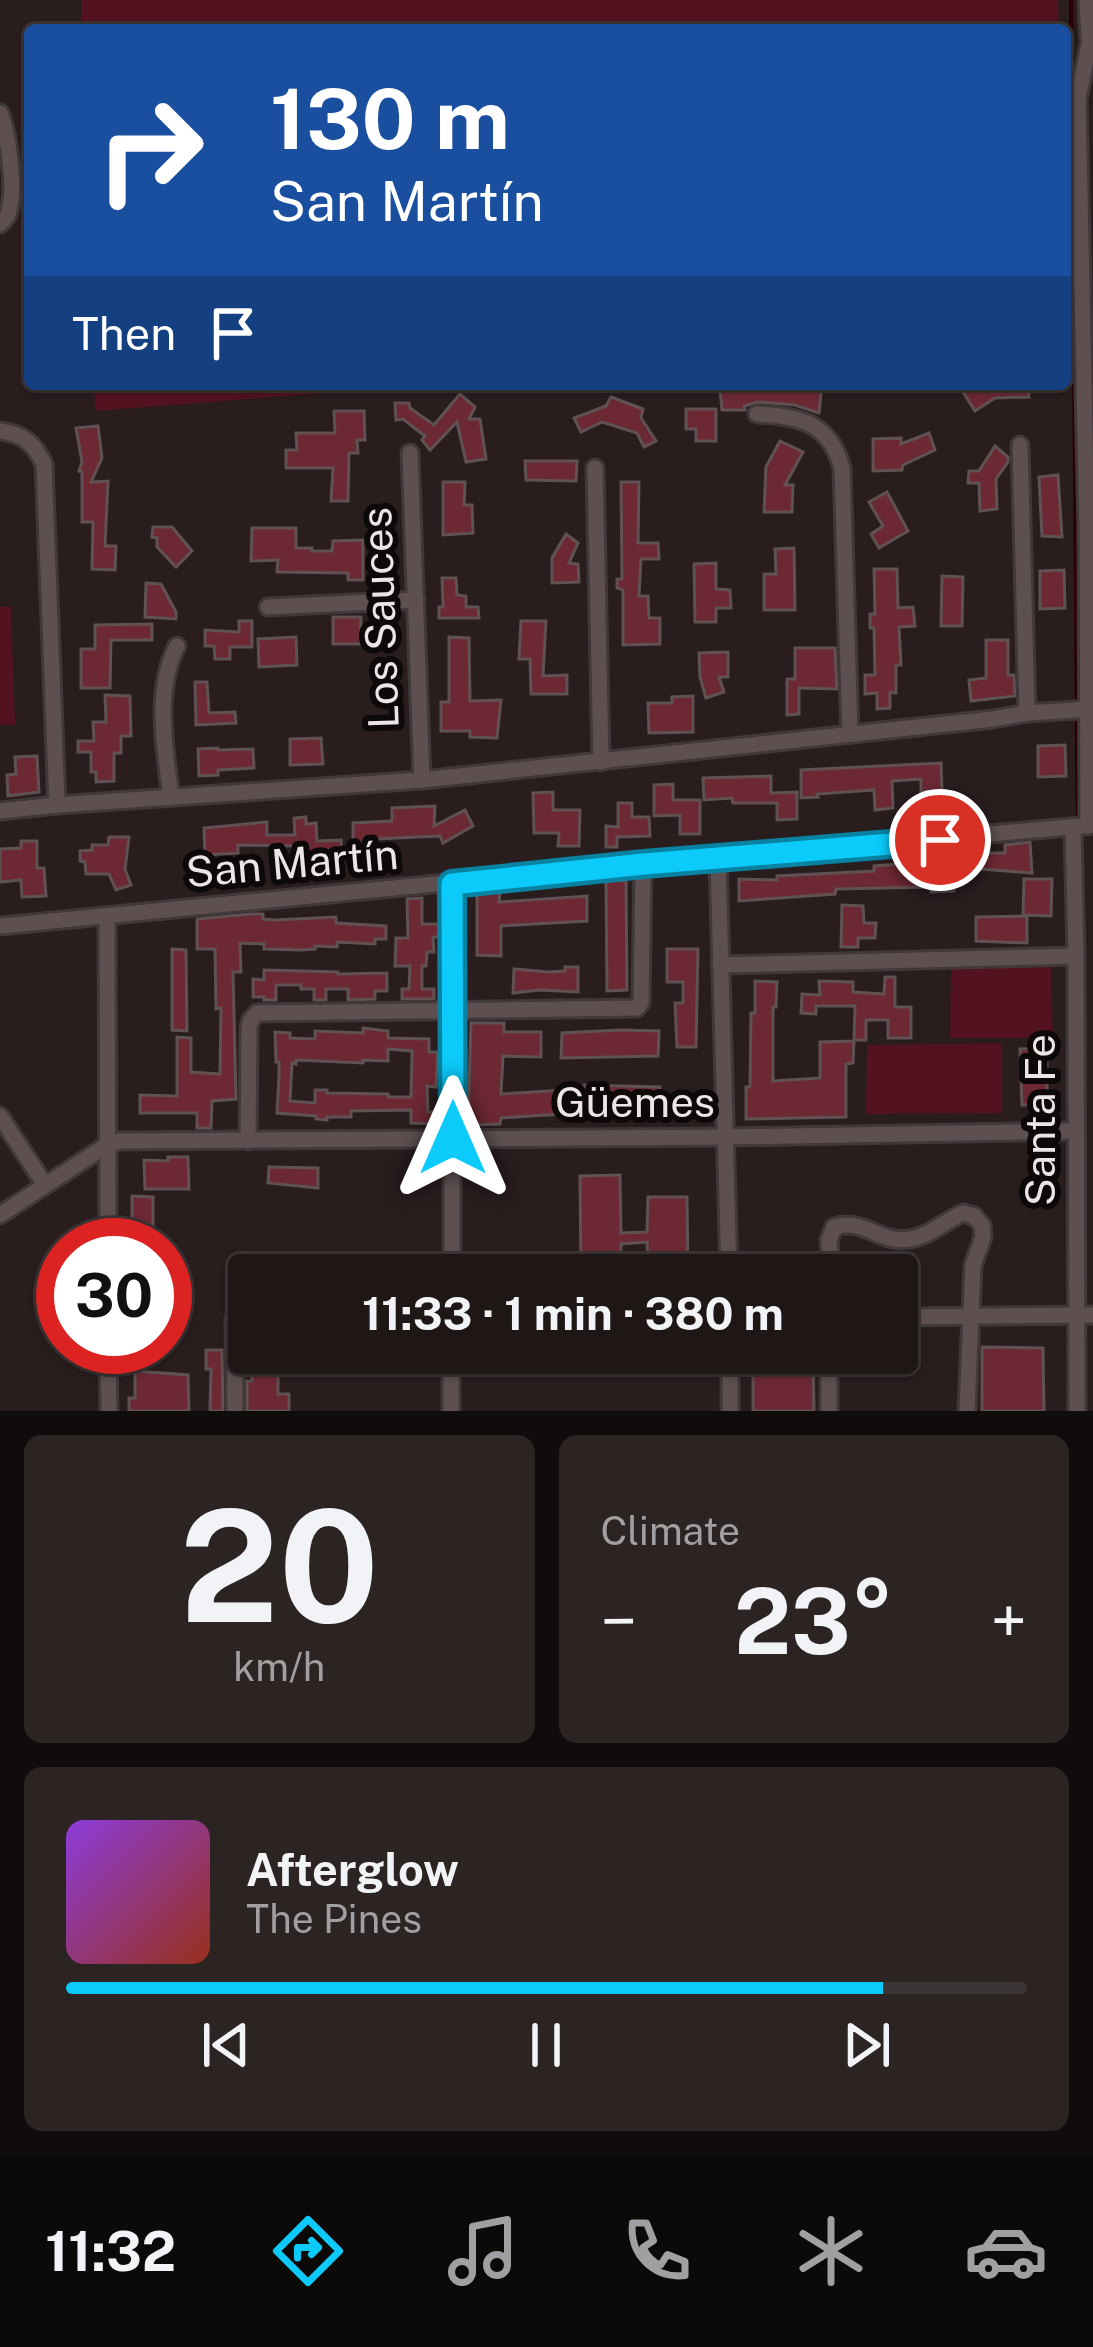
<!DOCTYPE html>
<meta charset="utf-8">
<style>
body{margin:0;font-family:"Public Sans",sans-serif;background:#2c2323;color:#f1f3f6;height:100vh;display:flex;flex-direction:column;font-size:45px;white-space:nowrap}
*{box-sizing:border-box;margin:0}
p{font-size:39px;color:#a19fa1}
.icon{flex:none;width:66px;height:66px;fill:none;stroke:currentColor;stroke-width:2;stroke-linecap:round;stroke-linejoin:round}
.map{position:relative;height:1411px;overflow:hidden}
.sheet{display:flex;flex-direction:column;gap:24px;padding:24px;background:#110c0c;flex:1}
.sheet>*{flex:none}
.banner{position:absolute;left:24px;top:24px;width:1047px;height:366px;border-radius:12px;box-shadow:0 3px 9px #0004,0 0 0 3px #3c3535;background:#1a4fa0;color:#fff;overflow:hidden}
.speed{position:absolute;left:36px;top:1218px;display:flex;gap:24px;font-size:60px;font-weight:700;text-align:center}
.speed>*{display:grid;place-content:center;width:156px;height:156px;border-radius:50%;background:#1f1616;box-shadow:0 3px 9px #0004,0 0 0 3px #3c3535;line-height:1}
.speed .limit{border:18px solid #d22;background:#fff;color:#111}
.pin{position:absolute;display:grid;place-items:center;width:102px;height:102px;color:#fff;margin:-51px;border:6px solid #fff;border-radius:50%;box-shadow:0 3px 12px #0007}
.me{position:absolute;width:132px;margin:-66px;rotate:0deg;stroke-linejoin:round;filter:drop-shadow(0 0 9px #0008)}
.turn{display:flex;align-items:center;gap:42px;height:252px;padding:0 48px;font-size:54px}
.turn .icon{width:156px;height:156px;stroke-width:2.5}
.turn b{display:block;font-size:84px;line-height:102px}
.then{display:flex;align-items:center;height:114px;padding:0 48px;background:#0003;gap:24px;font-size:45px}
.big{font-size:90px;font-weight:700;line-height:1.1}
.sheet .tile{flex:1;display:flex;flex-direction:column;justify-content:center;gap:18px;min-width:0;padding:0 42px;border-radius:18px;background:#2c2323}
.sheet .dial{align-items:center;gap:0}
.dial b{font-size:156px;line-height:1}
.song{display:flex;align-items:center;gap:36px}
.cover{width:144px;height:144px;border-radius:18px;background:linear-gradient(135deg,hsl(270 70% 55%),hsl(10 70% 35%))}
.played{height:12px;border-radius:6px;background:linear-gradient(90deg,#0ccafa 85%,#3c3535 85%)}
.keys{display:flex;justify-content:space-around;direction:ltr}
.heat{display:flex;justify-content:space-between;align-items:center;font-size:66px;direction:ltr}
.sheet .tiles{flex:1;display:grid;gap:24px;grid-template-columns:1fr 1fr}
.tile:last-child{grid-column:span 2}
.trip{position:absolute;left:228px;top:1254px;width:690px;height:120px;border-radius:12px;background:#1f1616;box-shadow:0 3px 9px #0004,0 0 0 3px #3c3535;font-weight:700;line-height:120px;text-align:center}
.tab-bar{display:flex;height:192px;justify-content:space-around;align-items:center;background:#0c0909;color:#a19fa1}
.tab-bar .icon{width:84px;height:84px}
.tab-bar .on{color:#0ccafa}
.tab-bar b{font-size:54px;color:#f1f3f6}
.map>svg:first-child{display:block}
.green{fill:#52121f}
.lines{fill:none;stroke-linecap:round;stroke-linejoin:round}
.stream{stroke:#2a0007;stroke-width:4.5}
.building{fill:#6c2833;stroke:#605152;stroke-width:3;fill-rule:evenodd}
.minor-casing{stroke:#413839;stroke-width:21}
.minor{stroke:#5e5051;stroke-width:15}
.route-casing{stroke:#0883a2;stroke-width:30}
.route{stroke:#0ccafa;stroke-width:21}
.labels{text-anchor:middle;stroke-width:12;stroke-linejoin:round;paint-order:stroke}
.street-label{font-size:42px;fill:#ede4e5;stroke:#0e0909}
</style>
<div class="map">
<svg width="1093" height="1411" viewBox="0 0 1093 1411">
<rect width="100%" height="100%" fill="#291d1e"/>
<g class="green">
<polygon points="81,0 1058,0 1059,30 82,30"/>
<polygon points="94,384 441,384 95,411"/>
<polygon points="11,607 15,725 0,725 0,607"/>
<polygon points="951,967 1051,967 1053,1038 950,1038"/>
<polygon points="1002,1043 1002,1113 866,1114 867,1045"/>
</g>
<g class="lines">
<g class="stream">
<polyline points="1071,0 1072,96"/>
<polyline points="1073,204 1077,702"/>
<polyline points="1077,723 1078,816"/>
</g>
</g>
<g class="building">
<polygon points="751,384 822,384 819,413 795,405 758,402 744,406 745,410 722,410 720,390 751,388"/>
<polygon points="978,384 1028,384 1029,397 995,398 975,411 963,392"/>
<polygon points="460,394 475,407 469,419 480,419 486,459 466,462 457,422 430,450 422,440 425,436 403,419 396,420 395,403 409,403 410,408 434,425"/>
<polygon points="611,397 643,409 641,418 656,441 644,447 637,433 602,422 581,432 574,418 606,406"/>
<polygon points="686,409 716,409 716,441 696,441 696,429 686,429"/>
<polygon points="334,411 364,411 365,440 357,440 358,453 349,453 348,501 331,501 333,468 286,468 286,450 297,450 296,433 335,433"/>
<polygon points="98,426 102,458 91,482 108,481 105,546 116,546 115,570 92,569 93,522 82,522 82,472 79,471 82,462 76,428"/>
<polygon points="929,433 935,450 903,465 902,470 873,471 873,439 901,438 901,444"/>
<polygon points="780,441 803,452 785,485 793,485 792,512 764,512 766,467"/>
<polygon points="995,446 1008,457 1008,462 996,479 997,509 980,511 979,483 968,483 969,471 979,471"/>
<polygon points="525,461 577,461 576,481 526,480"/>
<polygon points="1058,475 1062,537 1042,536 1039,477"/>
<polygon points="443,482 465,482 464,505 472,505 473,533 443,535"/>
<polygon points="621,482 639,482 638,543 658,543 659,559 641,559 639,596 648,596 649,618 660,618 660,644 623,645 623,590 617,588 617,579 622,579"/>
<polygon points="887,492 908,531 879,548 871,534 883,526 869,502"/>
<polygon points="153,527 172,527 192,551 176,567 157,547 157,538 152,537"/>
<polygon points="252,528 296,528 296,548 312,548 312,551 332,551 333,541 363,540 363,580 348,580 348,573 277,572 278,560 251,561"/>
<polygon points="566,534 578,543 569,563 578,564 579,582 552,583 552,558"/>
<polygon points="794,548 795,610 764,610 764,574 776,574 775,549"/>
<polygon points="716,563 716,589 730,590 731,608 716,608 716,622 695,622 694,564"/>
<polygon points="874,569 897,569 898,608 913,607 915,626 899,627 901,665 896,665 896,693 890,692 890,708 877,709 877,693 865,694 865,675 875,675 874,628 870,628 870,614 875,614"/>
<polygon points="1064,570 1065,608 1040,609 1040,571"/>
<polygon points="942,576 963,577 962,626 941,626"/>
<polygon points="442,578 456,578 457,595 466,596 466,607 478,607 479,618 439,618 439,607 443,607"/>
<polygon points="146,583 161,584 176,612 176,619 145,617"/>
<polygon points="333,617 361,617 360,644 333,644"/>
<polygon points="239,621 252,621 252,647 230,647 230,659 215,659 214,646 205,646 205,630 239,632"/>
<polygon points="521,621 546,621 543,676 567,675 567,694 531,694 530,659 519,659"/>
<polygon points="152,624 152,640 111,640 110,688 81,688 81,649 95,649 95,625"/>
<polygon points="296,637 297,665 259,667 258,639"/>
<polygon points="449,637 469,638 470,701 501,700 497,738 470,737 470,731 441,731 441,702 449,702"/>
<polygon points="986,640 1008,640 1008,675 1014,675 1015,696 971,701 969,680 986,678"/>
<polygon points="795,648 835,648 837,689 799,688 799,714 787,715 787,679 795,679"/>
<polygon points="728,652 728,677 719,677 724,692 706,698 700,677 699,653"/>
<polygon points="195,682 207,682 209,713 235,712 236,723 196,725"/>
<polygon points="105,695 130,696 131,736 121,736 121,753 114,753 114,781 96,782 96,772 91,772 91,752 78,752 78,741 94,741 93,722 106,722"/>
<polygon points="693,696 693,732 649,733 648,703 672,703 672,697"/>
<polygon points="321,738 323,764 290,765 290,739"/>
<polygon points="1065,745 1066,776 1038,777 1038,746"/>
<polygon points="218,748 218,750 253,749 254,768 218,770 218,775 199,776 198,749"/>
<polygon points="37,756 39,792 8,796 7,775 16,774 15,757"/>
<polygon points="941,763 942,790 921,792 921,779 892,781 893,808 875,810 874,790 817,794 818,797 801,798 801,770"/>
<polygon points="771,776 771,793 797,792 797,819 777,820 777,803 733,803 732,798 704,800 703,778"/>
<polygon points="673,784 673,800 700,800 700,834 680,834 680,815 654,816 654,785"/>
<polygon points="553,792 553,810 580,810 579,846 558,846 559,833 534,833 533,793"/>
<polygon points="618,803 632,803 632,817 649,817 650,836 617,837 617,847 606,847 606,826 618,827"/>
<polygon points="435,806 434,826 465,810 473,826 443,843 440,836 376,839 376,843 353,844 353,823 392,821 392,808"/>
<polygon points="306,817 306,824 316,823 317,841 341,840 344,871 321,873 321,856 307,857 307,851 296,852 295,846 238,845 238,853 205,855 204,828 267,822 267,835 295,835 294,818"/>
<polygon points="109,837 129,837 125,869 131,885 116,890 109,874 86,874 85,862 80,861 80,851 92,850 92,845 108,845"/>
<polygon points="21,841 37,841 37,868 44,868 46,896 22,897 21,880 0,882 0,849 21,848"/>
<polygon points="1030,842 1032,873 957,867 956,853 1005,853 1005,845"/>
<polygon points="929,862 929,865 954,865 954,891 931,892 931,887 836,889 835,894 739,901 739,879 777,880 777,876 874,871 874,866"/>
<polygon points="1024,879 1052,879 1051,916 1023,915"/>
<polygon points="626,880 627,990 607,991 606,881"/>
<polygon points="500,891 499,902 587,896 587,921 501,926 501,956 477,955 477,892"/>
<polygon points="422,898 422,924 440,924 440,937 433,937 434,952 427,952 426,966 422,966 422,989 434,989 434,999 402,999 402,989 409,989 410,966 395,966 396,938 408,938 407,899"/>
<polygon points="842,905 863,906 864,923 876,923 875,938 858,938 858,947 841,947"/>
<polygon points="250,914 263,914 263,919 275,920 336,917 336,923 386,926 386,939 375,939 375,944 337,942 337,947 315,946 315,949 301,950 264,949 264,944 240,943 241,972 233,972 236,1099 212,1101 211,1128 197,1128 197,1113 140,1113 140,1095 177,1096 177,1037 191,1038 191,1072 220,1074 221,1008 216,1009 215,949 197,949 197,919"/>
<polygon points="1027,916 1027,943 976,941 976,917"/>
<polygon points="172,949 186,950 187,1031 172,1030"/>
<polygon points="667,949 698,949 696,1047 677,1047 675,1003 683,1003 683,982 667,982"/>
<polygon points="565,967 578,967 578,992 540,990 513,993 514,969 549,972 565,971"/>
<polygon points="264,970 338,972 338,974 387,973 387,991 375,991 375,999 348,1000 348,989 326,989 326,1000 314,1000 314,989 301,989 301,985 276,985 276,1000 264,1000 264,997 253,997 253,979 264,980"/>
<polygon points="885,977 895,977 895,1007 911,1007 911,1038 888,1038 888,1020 866,1020 866,1040 854,1040 855,1006 816,1006 816,1014 801,1013 802,994 820,995 819,981 853,982 853,992 884,994"/>
<polygon points="755,981 777,982 776,1007 773,1007 773,1081 820,1078 820,1042 854,1041 853,1063 846,1064 846,1117 746,1119 746,1087 750,1087 751,1013 755,1013"/>
<polygon points="471,1023 504,1023 504,1032 541,1032 541,1057 503,1056 501,1094 563,1090 563,1114 501,1118 500,1124 468,1125"/>
<path d="M363 1028 388 1031V1038L429 1039V1052H437V1065L436 1087 427 1086 428 1112H436V1124L411 1123V1110L351 1111V1117H327V1120L316 1119V1116L277 1113 279 1075V1062H276L275 1032 290 1033V1038L315 1039V1031L363 1033ZM388 1049 412 1051 411 1097H388V1094L327 1093V1090H315V1103L290 1101 292 1063 296 1064V1060L363 1063V1060L388 1061Z"/>
<polygon points="620,1030 659,1031 658,1056 561,1058 562,1033"/>
<polygon points="1047,1048 1047,1105 1022,1105 1020,1049"/>
<polygon points="584,1085 660,1087 659,1112 584,1109"/>
<polygon points="168,1157 188,1157 189,1189 145,1189 144,1160 168,1161"/>
<polygon points="269,1167 318,1168 318,1188 268,1183"/>
<polygon points="620,1175 621,1233 647,1232 648,1197 687,1197 688,1275 648,1275 647,1242 621,1244 621,1275 581,1275 580,1176"/>
<polygon points="132,1196 153,1197 153,1231 132,1230"/>
<polygon points="982,1347 1043,1348 1044,1411 982,1411"/>
<polygon points="206,1350 222,1350 223,1411 210,1411 211,1369 206,1369"/>
<polygon points="251,1353 278,1353 278,1394 289,1394 289,1411 247,1411 247,1381 252,1381"/>
<polygon points="753,1353 813,1353 814,1411 753,1411"/>
<polygon points="135,1371 188,1375 189,1411 129,1411 129,1398 135,1398"/>
</g>
<g class="lines">
<g class="minor-casing">
<g id="minor">
<polyline points="1087,0 1090,57"/>
<path d="M0 113C8 133 15 185 10 206 8 217 7 216 0 224"/>
<path d="M757 414C800 416 830 423 842 468L850 734"/>
<path d="M0 431C23 434 34 443 44 464L57 805"/>
<polyline points="1020,445 1027,713"/>
<polyline points="410,453 422,780"/>
<polyline points="595,468 601,762"/>
<polyline points="268,607 416,600"/>
<path d="M171 797C165 750 154 690 177 646"/>
<polyline points="0,811 57,805 422,780 993,719 1027,713 1093,709"/>
<polyline points="1088,826 1087,527 1078,99 1088,49"/>
<polyline points="1073,829 1076,956 1077,1411"/>
<polyline points="718,858 729,1275"/>
<polyline points="452,884 452,1275"/>
<polyline points="107,916 108,1245"/>
<polyline points="0,926 643,864 1093,825"/>
<polyline points="720,965 1076,956"/>
<polyline points="0,1116 45,1185"/>
<polyline points="248,1141 249,1027 251,1020 257,1013 637,1008 641,1003 643,864"/>
<polyline points="0,1215 107,1145 120,1141 727,1137 1076,1131"/>
<path d="M831 1275 829 1240 834 1227C866 1218 879 1244 909 1239 928 1237 945 1221 963 1213L974 1216 982 1225 983 1237 973 1265 967 1411"/>
<polyline points="897,1317 1093,1315"/>
<polyline points="234,1318 235,1411"/>
<polyline points="108,1347 109,1411"/>
<polyline points="730,1353 730,1411"/>
<polyline points="829,1353 829,1411"/>
<polyline points="451,1411 451,1353"/>
</g>
</g>
<use href="#minor" class="minor"/>
</g>
<g class="lines">
<g class="route-casing">
<polyline id="route" points="453,1138 452,884 644,864 940,840"/>
</g>
<use href="#route" class="route"/>
</g>
<g class="labels">
<g class="street-label">
<text transform="translate(380 618) rotate(-92)" y="15">Los Sauces</text>
<text transform="translate(292 863) rotate(-5)" y="15">San Martín</text>
<text x="635" y="1117">Güemes</text>
<text transform="translate(1040 1120) rotate(-90)" y="15">Santa Fe</text>
</g>
</g>
</svg>
<div class="speed"><div class="limit">30</div></div>
<div class="pin" style="left:940px;top:840px;background:#d93025"><svg class="icon" aria-label="arrive" viewBox="0 0 24 24"><path d="M6 21V4h12l-3 4 3 4H6"/></svg></div>
<svg class="me" style="left:453px;top:1138px" viewBox="-20 -20 40 40"><path d="M0-17L14 15 0 8-14 15z" fill="#0ccafa" stroke="#fff" stroke-width="4"/></svg>
<div class="trip">11:33 · 1 min · 380 m</div>
<div class="banner">
<div class="turn"><svg class="icon" aria-label="right" viewBox="0 0 24 24"><path d="M7 20v-9h11M14 6l5 5-5 5"/></svg><div><b>130 m</b>San Martín</div></div>
<div class="then">Then<svg class="icon" aria-label="arrive" viewBox="0 0 24 24"><path d="M6 21V4h12l-3 4 3 4H6"/></svg></div>
</div>
</div>
<section class="sheet">
<div class="tiles">
<div class="tile dial"><b>20</b><p>km/h</p></div>
<div class="tile"><p>Climate</p>
<div class="heat"><a>−</a><b class="big">23°</b><a>+</a></div>
</div>
<div class="tile">
<div class="song"><i class="cover"></i><div><b>Afterglow</b><p>The Pines</p></div></div>
<div class="played"></div>
<div class="keys"><svg class="icon" aria-label="previous" viewBox="0 0 24 24"><path d="M18 5L8 12l10 7zM5 5v14"/></svg><svg class="icon" aria-label="pause" viewBox="0 0 24 24"><path d="M8 5v14M16 5v14"/></svg><svg class="icon" aria-label="next" viewBox="0 0 24 24"><path d="M6 5l10 7-10 7zM19 5v14"/></svg></div>
</div>
</div>
</section>
<nav class="tab-bar">
<b>11:32</b>
<svg class="icon on" aria-label="directions" viewBox="0 0 24 24"><path d="M12 3l9 9-9 9-9-9zM9 14v-3h6M13 9l2 2-2 2"/></svg>
<svg class="icon" aria-label="music" viewBox="0 0 24 24"><path d="M9 18V5l10-2v13"/><circle cx="6" cy="18" r="3"/><circle cx="16" cy="16" r="3"/></svg>
<svg class="icon" aria-label="phone" viewBox="0 0 24 24"><path d="M5 4h4l2 5-3 2q2 4 5 5l2-3 5 2v4C11 20 4 13 5 4z"/></svg>
<svg class="icon" aria-label="climate" viewBox="0 0 24 24"><path d="M12 3v18M4 7l16 10M4 17L20 7"/></svg>
<svg class="icon" aria-label="car" viewBox="0 0 24 24"><path d="M5 17H2v-5l4-1 3-4h7l3 4 3 1v5h-3M9 17h6M6 11h13"/><circle cx="7" cy="17" r="2"/><circle cx="17" cy="17" r="2"/></svg>
</nav>
